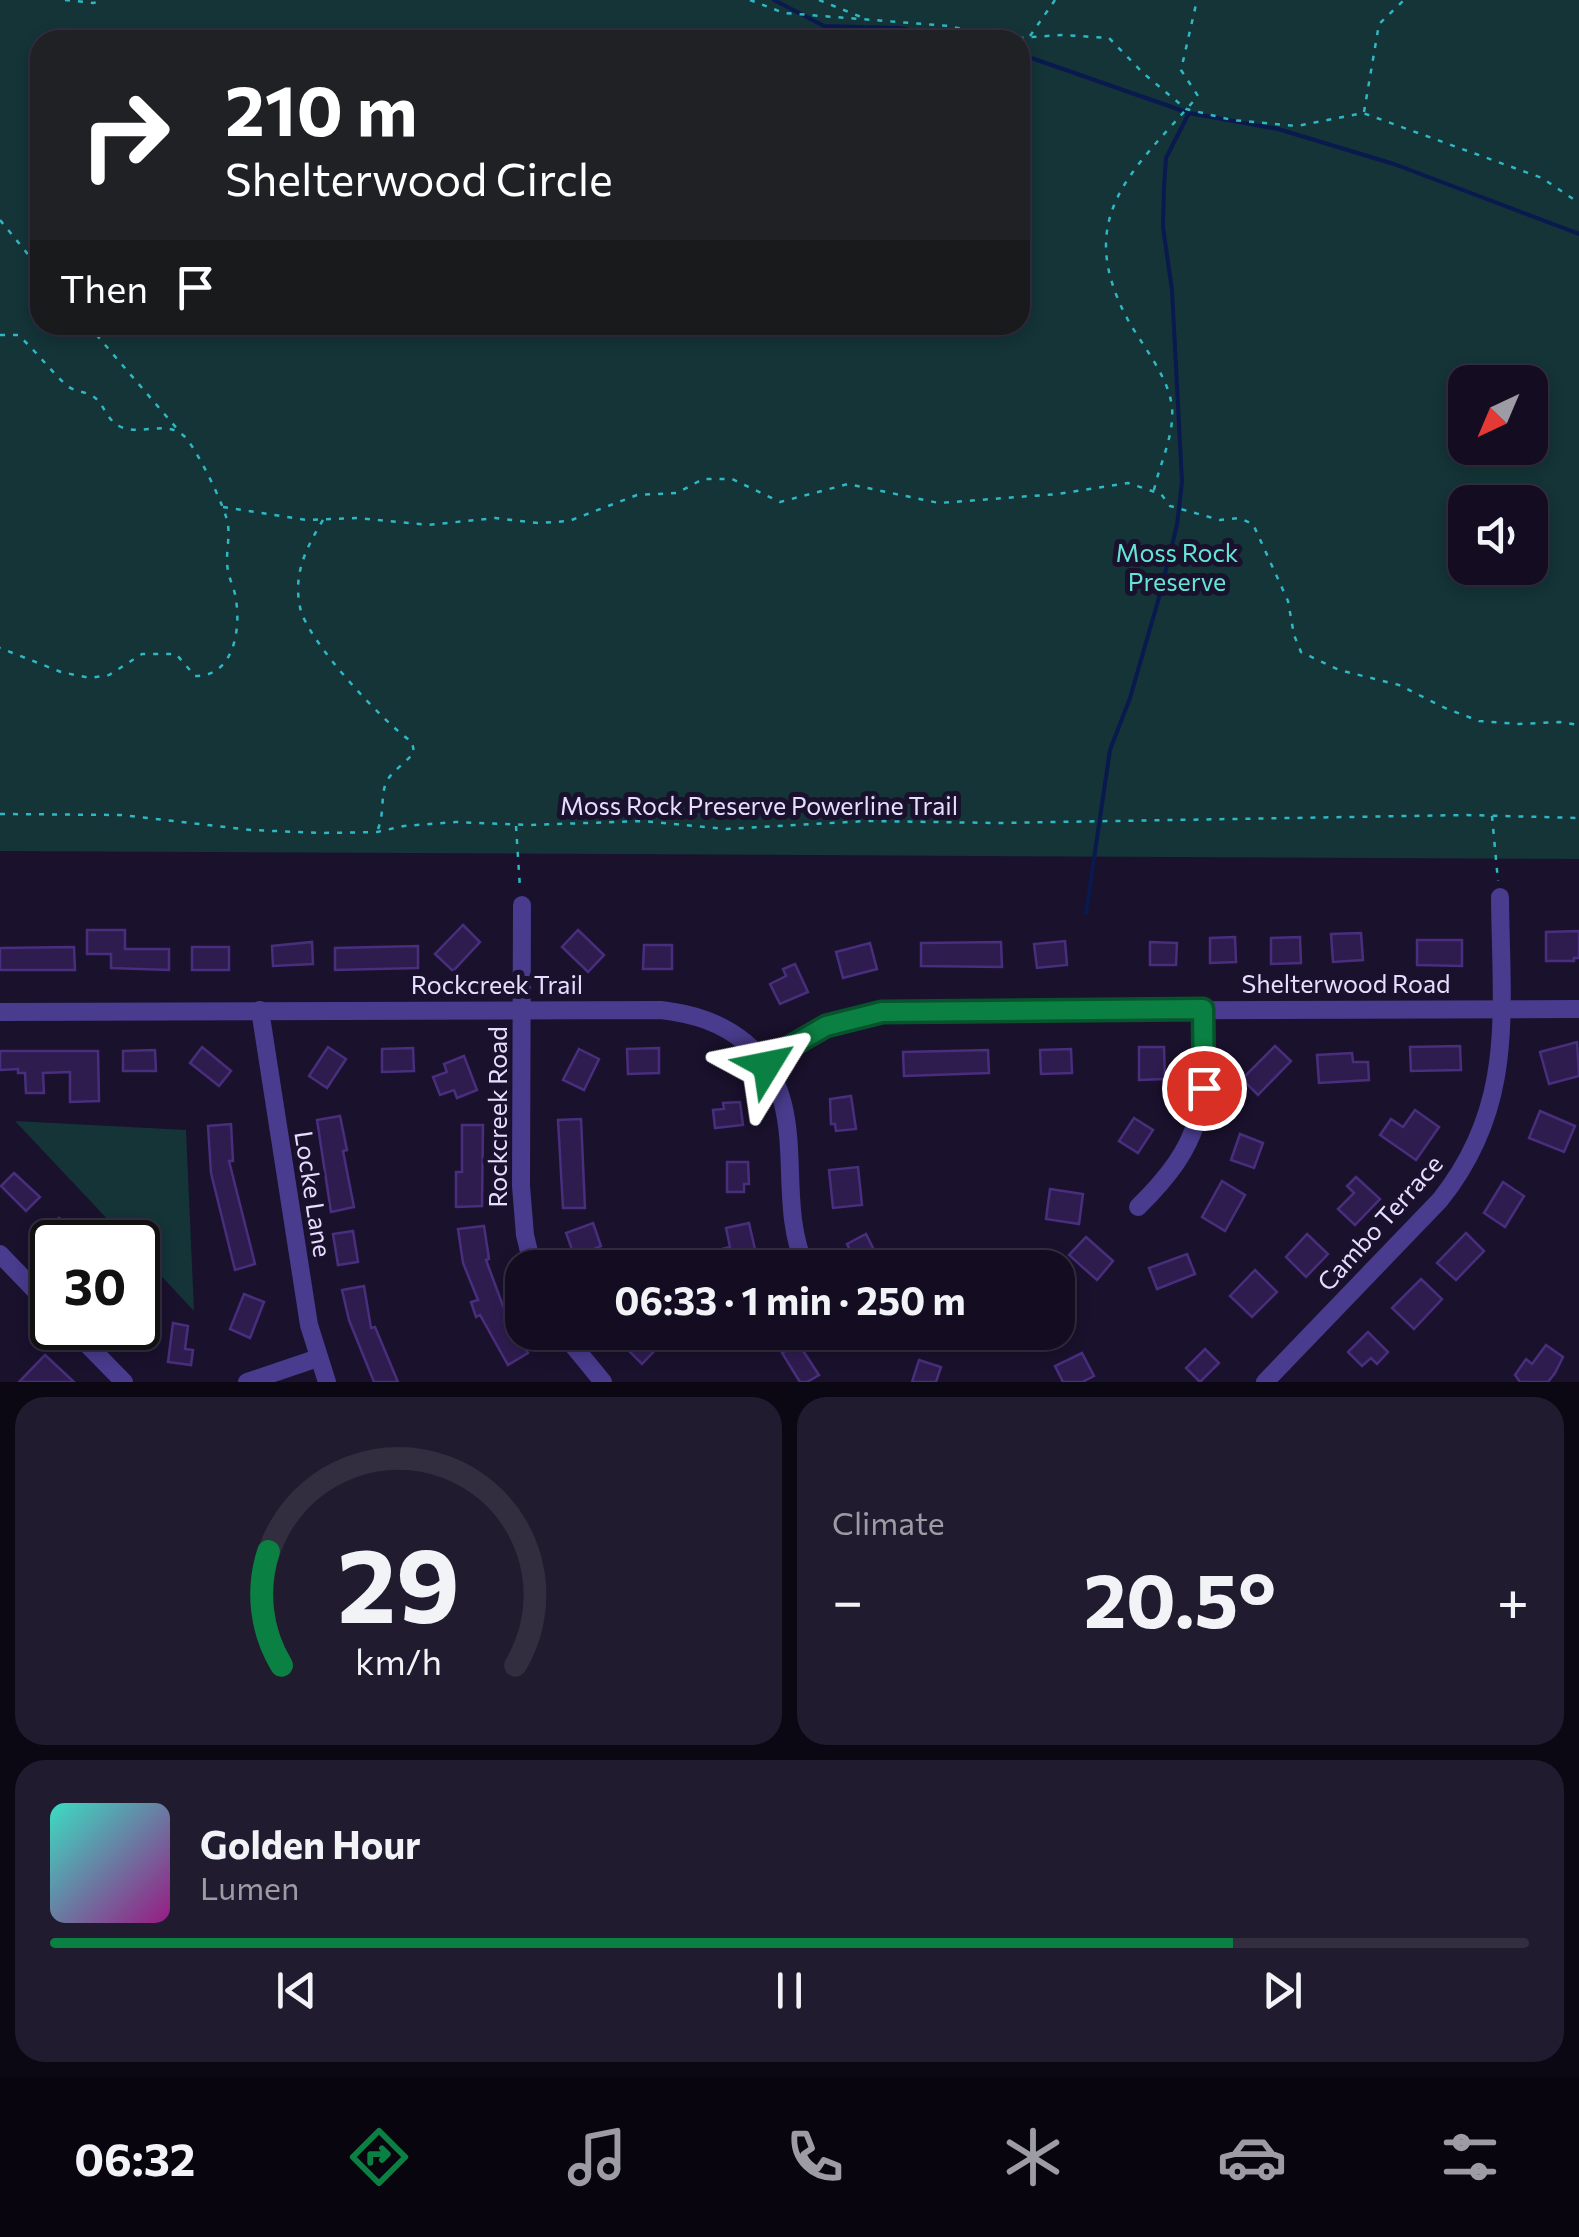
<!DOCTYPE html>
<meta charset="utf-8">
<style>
body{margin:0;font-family:Commissioner,sans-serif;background:#211b2f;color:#f1f3f6;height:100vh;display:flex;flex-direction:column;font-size:38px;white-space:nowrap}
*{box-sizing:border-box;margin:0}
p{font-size:32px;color:#9d9ca5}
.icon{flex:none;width:55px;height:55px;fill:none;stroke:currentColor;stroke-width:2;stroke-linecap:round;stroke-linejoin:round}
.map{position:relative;height:1382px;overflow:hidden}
.sheet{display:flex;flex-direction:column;gap:15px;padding:15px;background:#0b0713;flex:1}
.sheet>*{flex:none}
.top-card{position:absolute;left:30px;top:30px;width:1000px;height:305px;border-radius:30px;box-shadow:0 5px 15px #0003,0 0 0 2px #332d40;background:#202124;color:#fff;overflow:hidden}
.needle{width:65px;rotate:224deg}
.controls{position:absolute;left:1448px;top:365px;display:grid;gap:20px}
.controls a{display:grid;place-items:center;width:100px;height:100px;border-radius:20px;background:#140d22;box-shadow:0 5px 15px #0003,0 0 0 2px #332d40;font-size:50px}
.speed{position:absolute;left:30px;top:1220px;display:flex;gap:20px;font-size:50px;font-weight:700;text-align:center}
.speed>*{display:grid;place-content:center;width:130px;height:130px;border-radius:50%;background:#140d22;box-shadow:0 5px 15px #0003,0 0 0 2px #332d40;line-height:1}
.speed .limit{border:5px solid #111;border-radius:15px;background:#fff;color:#111}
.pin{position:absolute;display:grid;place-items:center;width:85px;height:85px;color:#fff;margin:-42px;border:5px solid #fff;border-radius:50%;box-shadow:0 2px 10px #0007}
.me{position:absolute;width:110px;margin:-55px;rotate:55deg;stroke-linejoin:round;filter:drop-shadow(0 0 8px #0008)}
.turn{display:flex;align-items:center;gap:35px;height:210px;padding:0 30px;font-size:45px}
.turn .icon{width:130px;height:130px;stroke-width:2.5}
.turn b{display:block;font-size:70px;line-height:85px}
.then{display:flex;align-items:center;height:95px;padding:0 30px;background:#0003;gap:20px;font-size:38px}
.big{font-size:75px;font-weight:700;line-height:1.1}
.sheet .card{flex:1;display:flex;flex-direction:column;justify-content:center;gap:15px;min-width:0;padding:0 35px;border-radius:30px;background:#211b2f}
.sheet .dial{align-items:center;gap:0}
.dial svg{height:260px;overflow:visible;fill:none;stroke:#332d40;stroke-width:7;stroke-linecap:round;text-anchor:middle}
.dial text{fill:#f1f3f6;stroke:none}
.song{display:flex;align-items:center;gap:30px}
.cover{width:120px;height:120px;border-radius:15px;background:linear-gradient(135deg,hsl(170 70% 55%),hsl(310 70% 35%))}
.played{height:10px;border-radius:5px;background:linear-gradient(90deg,#0b8043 80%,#332d40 80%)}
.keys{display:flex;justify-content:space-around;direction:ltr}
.heat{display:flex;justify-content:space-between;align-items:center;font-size:55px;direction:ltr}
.sheet .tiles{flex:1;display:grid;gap:15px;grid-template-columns:1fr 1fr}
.card:last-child{grid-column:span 2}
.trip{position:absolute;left:505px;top:1250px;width:570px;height:100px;border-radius:30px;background:#140d22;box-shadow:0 5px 15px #0003,0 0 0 2px #332d40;font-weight:700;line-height:100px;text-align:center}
.dock{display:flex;height:160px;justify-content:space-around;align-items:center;background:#08050e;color:#9d9ca5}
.dock .icon{width:70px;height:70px}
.dock .active{color:#0b8043}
.dock b{font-size:45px;color:#f1f3f6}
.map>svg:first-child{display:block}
.green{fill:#143438;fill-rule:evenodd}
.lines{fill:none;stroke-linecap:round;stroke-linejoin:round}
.stream{stroke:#0a194e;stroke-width:4}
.building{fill:#2e1c4f;stroke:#482e7c;stroke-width:2.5}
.path{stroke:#2eb8c3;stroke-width:2.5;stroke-dasharray:5 8;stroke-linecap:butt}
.minor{stroke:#493b8d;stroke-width:18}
.route-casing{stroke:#07532c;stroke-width:25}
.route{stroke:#0b8043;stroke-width:18}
.labels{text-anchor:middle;stroke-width:10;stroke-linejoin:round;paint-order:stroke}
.park-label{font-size:25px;fill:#64e4d6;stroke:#1a112d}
.street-label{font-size:25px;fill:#e6ddff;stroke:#1a112d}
</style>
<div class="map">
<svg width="1579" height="1382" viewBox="0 0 1579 1382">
<rect width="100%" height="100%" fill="#1a112d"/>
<g class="green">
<path d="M0 0H1579V859L0 851ZM40 40H1020V325H40ZM1465 382H1530V448H1465ZM1465 502H1530V568H1465Z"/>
<polygon points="15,1121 186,1130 194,1311 138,1251 138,1242 129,1242"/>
</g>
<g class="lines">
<g class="stream">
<polyline points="774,0 824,26 899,28 966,40"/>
<polyline points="1020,54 1189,113 1278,129 1394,164 1579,234"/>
<polyline points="1086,913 1110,750 1130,698 1160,594 1177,525 1182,482 1172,290 1163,227 1164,187 1166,158 1189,113"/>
</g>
</g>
<g class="building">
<polygon points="463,925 480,942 453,971 435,954"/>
<polygon points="87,930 125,930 125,949 169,949 169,970 111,968 111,954 87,954"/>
<polygon points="578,930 604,955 588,972 562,947"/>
<polygon points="1579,931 1579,958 1574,958 1574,961 1546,961 1546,932"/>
<polygon points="1361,933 1363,960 1333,962 1331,934"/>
<polygon points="1235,937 1236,962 1210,963 1210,938"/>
<polygon points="1300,937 1301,963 1271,964 1271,938"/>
<polygon points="1417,940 1462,940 1462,966 1417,965"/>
<polygon points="1065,941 1067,965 1037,968 1034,944"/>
<polygon points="312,942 313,964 273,966 272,946"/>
<polygon points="1001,942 1002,967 921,966 921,943"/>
<polygon points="1150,942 1177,943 1176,965 1150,965"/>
<polygon points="870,943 877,969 843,978 836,952"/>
<polygon points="644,945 672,945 672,969 643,969"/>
<polygon points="418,946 418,968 335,970 335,948"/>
<polygon points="74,947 75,970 0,970 0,948"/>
<rect x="192" y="947" width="37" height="23"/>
<polygon points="795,964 808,992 780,1004 770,984 786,976 783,969"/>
<polygon points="1577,1042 1579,1076 1549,1084 1540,1052"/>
<polygon points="1275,1046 1291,1061 1258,1095 1242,1079"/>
<polygon points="1460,1046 1461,1070 1411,1071 1410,1047"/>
<polygon points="202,1047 231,1071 219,1086 190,1063"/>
<polygon points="328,1047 346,1059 327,1088 309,1076"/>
<polygon points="1139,1047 1164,1047 1165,1079 1139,1080"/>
<polygon points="413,1048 414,1071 382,1072 382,1049"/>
<polygon points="659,1048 659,1073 628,1074 627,1049"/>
<polygon points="579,1049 599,1059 584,1090 563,1080"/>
<polygon points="1071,1049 1072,1073 1041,1074 1040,1050"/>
<polygon points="155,1050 156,1071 123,1071 123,1051"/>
<polygon points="988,1050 989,1073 904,1076 903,1052"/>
<polygon points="0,1051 98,1051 99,1101 70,1102 70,1072 43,1073 44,1093 26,1093 25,1073 18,1073 18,1069 0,1070"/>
<polygon points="1352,1053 1353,1062 1368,1062 1369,1080 1319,1083 1317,1055"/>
<polygon points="464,1056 477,1090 457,1098 454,1090 440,1095 433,1077 447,1072 444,1064"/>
<polygon points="851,1096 856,1129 836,1131 835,1124 831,1124 830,1099"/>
<polygon points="740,1102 743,1125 715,1128 713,1110 724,1109 723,1103"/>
<polygon points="1415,1110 1439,1127 1416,1160 1380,1135 1391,1119 1403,1127"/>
<polygon points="1540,1111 1575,1126 1564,1152 1529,1138"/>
<polygon points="340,1116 347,1150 343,1151 354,1207 331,1212 317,1120"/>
<polygon points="1134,1118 1153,1130 1138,1153 1119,1141"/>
<polygon points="581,1119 585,1208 563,1208 558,1120"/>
<polygon points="231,1124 233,1161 229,1161 255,1264 235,1270 211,1173 208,1126"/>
<polygon points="462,1125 483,1125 482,1206 456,1207 456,1172 462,1172"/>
<polygon points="1240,1134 1263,1143 1254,1168 1231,1160"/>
<polygon points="727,1162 748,1162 749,1184 744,1184 744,1192 727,1192"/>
<polygon points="858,1167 862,1205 833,1208 829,1170"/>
<polygon points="14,1173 40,1197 26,1211 1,1186"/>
<polygon points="1356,1177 1380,1199 1355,1225 1338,1209 1354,1193 1347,1186"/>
<polygon points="1222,1181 1245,1195 1225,1231 1202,1217"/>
<polygon points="1503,1182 1524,1196 1505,1227 1484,1213"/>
<polygon points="1050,1189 1083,1194 1079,1224 1046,1219"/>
<polygon points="59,1218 78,1236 72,1242 53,1242 44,1234"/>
<polygon points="593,1223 601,1246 594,1249 597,1259 578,1266 566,1233"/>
<polygon points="749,1223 757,1258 725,1265 722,1249 730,1247 726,1228"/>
<polygon points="484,1226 489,1259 486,1260 506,1314 528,1353 508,1365 480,1315 476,1317 471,1302 478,1300 463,1263 458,1229"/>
<polygon points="353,1231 358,1262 338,1265 333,1234"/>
<polygon points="1466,1233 1484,1251 1456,1280 1437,1263"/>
<polygon points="866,1234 883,1268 859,1268 847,1244"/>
<polygon points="1307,1234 1328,1254 1306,1277 1286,1257"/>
<polygon points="1086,1237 1113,1261 1097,1280 1069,1255"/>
<polygon points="1187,1254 1195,1274 1157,1289 1149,1268"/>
<polygon points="1255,1270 1277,1292 1252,1317 1230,1296"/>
<polygon points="1421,1279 1442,1299 1414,1329 1392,1308"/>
<polygon points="364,1286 371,1328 375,1327 398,1382 374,1382 349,1320 342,1290"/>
<polygon points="244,1294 264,1302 250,1338 230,1329"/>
<polygon points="173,1323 188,1326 185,1349 193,1350 191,1365 168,1362"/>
<polygon points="610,1332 641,1332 657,1348 642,1364"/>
<polygon points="1368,1332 1388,1352 1377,1364 1371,1358 1362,1366 1348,1352"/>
<polygon points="798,1343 819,1375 807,1382 800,1382 782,1353"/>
<polygon points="1546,1345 1563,1357 1555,1373 1548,1382 1520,1382 1515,1375 1526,1359 1532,1364"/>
<polygon points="1205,1349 1219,1363 1200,1382 1186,1368"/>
<polygon points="1082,1353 1094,1376 1082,1382 1063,1382 1055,1366"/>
<polygon points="45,1355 74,1382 19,1382"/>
<polygon points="919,1360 941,1367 936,1382 912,1382"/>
</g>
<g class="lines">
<g class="path">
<polyline points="65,0 94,3 100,0"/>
<polyline points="750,0 784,13 949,26 1004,39 1062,35 1109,38 1143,73 1186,109 1232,120 1297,126 1363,113 1542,178 1579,203"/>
<polyline points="819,0 861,17"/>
<polyline points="1030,36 1055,0"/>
<polyline points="1364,112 1379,24 1404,0"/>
<polyline points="0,220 40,269"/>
<polyline points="88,325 179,431"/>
<path d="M0 335H18C36 351 49 369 66 385 74 392 86 391 94 397 104 404 106 419 119 426 140 437 166 419 184 436 196 447 226 508 228 525 230 540 225 555 228 571 230 581 235 590 236 600 241 631 233 677 195 676L176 654H142L109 675 90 678 61 672 0 648"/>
<path d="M1154 490C1160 462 1177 430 1171 401 1165 372 1142 345 1128 320 1072 216 1133 171 1198 96L1181 70 1197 0"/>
<polyline points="223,507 307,520 358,518 428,525 495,518 538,523 569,521 637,495 677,493 703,479 732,479 780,502 848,484 939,503 1058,494 1128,483 1161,494 1170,506 1220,520 1239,518 1253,524 1288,601 1294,635 1301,652 1339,670 1399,685 1445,708 1479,721 1519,724 1559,722 1579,725"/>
<path d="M323 520C306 548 293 574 300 607 306 640 384 723 412 742L414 752C407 762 391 772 387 781 380 794 385 811 378 829"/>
<polyline points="0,814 121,815 251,830 322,833 377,832 404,826 456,822 529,825 644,821 726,829 867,821 997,823 1466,815 1579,818"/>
<polyline points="1492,816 1498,881"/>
<polyline points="516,826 520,888"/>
</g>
<g class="minor">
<polyline points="522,905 521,1186 525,1235 533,1268"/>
<polyline points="260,1010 309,1325 327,1382"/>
<path d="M0 1012 661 1010C694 1014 720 1022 746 1043 815 1103 772 1194 806 1268"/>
<path d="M767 1065C805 1032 849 1014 899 1011L1579 1009"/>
<path d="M1138 1207C1209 1137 1204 1103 1203 1009"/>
<polyline points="0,1254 52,1308"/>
<polyline points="71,1328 124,1382"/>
<polyline points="562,1332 603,1382"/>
<polyline points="853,1332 859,1340"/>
<polyline points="247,1382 318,1358"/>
<path d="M1265 1382 1440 1200C1516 1105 1501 1012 1500 897"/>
</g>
</g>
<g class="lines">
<g class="route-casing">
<polyline id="route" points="767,1065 781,1052 826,1026 882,1012 1203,1009 1204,1088"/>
</g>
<use href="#route" class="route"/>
</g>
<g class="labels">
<g class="park-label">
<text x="1177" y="562">Moss Rock<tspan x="1177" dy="29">Preserve</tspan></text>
</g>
<g class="street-label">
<text x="759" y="815">Moss Rock Preserve Powerline Trail</text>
<text x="1346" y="993">Shelterwood Road</text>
<text x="497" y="994">Rockcreek Trail</text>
<text transform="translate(498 1117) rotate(-90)" y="9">Rockcreek Road</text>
<text transform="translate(313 1194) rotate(81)" y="9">Locke Lane</text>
<text transform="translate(1380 1223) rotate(-48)" y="9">Cambo Terrace</text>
</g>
</g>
</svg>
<div class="controls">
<a><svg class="needle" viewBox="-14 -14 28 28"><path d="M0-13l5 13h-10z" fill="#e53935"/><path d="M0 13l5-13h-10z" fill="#9d9ca5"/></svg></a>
<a><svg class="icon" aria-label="sound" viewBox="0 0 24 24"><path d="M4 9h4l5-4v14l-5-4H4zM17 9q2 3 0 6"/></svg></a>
</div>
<div class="speed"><div class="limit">30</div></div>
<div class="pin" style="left:1204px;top:1088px;background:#d93025"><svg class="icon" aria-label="arrive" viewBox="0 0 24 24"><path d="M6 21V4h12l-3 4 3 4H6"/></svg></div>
<svg class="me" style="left:767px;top:1065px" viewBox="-20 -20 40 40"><path d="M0-17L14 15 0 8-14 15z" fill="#0b8043" stroke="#fff" stroke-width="4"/></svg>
<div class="trip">06:33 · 1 min · 250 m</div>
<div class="top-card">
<div class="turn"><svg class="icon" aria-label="right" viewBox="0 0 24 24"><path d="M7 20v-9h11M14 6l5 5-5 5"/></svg><div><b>210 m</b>Shelterwood Circle</div></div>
<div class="then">Then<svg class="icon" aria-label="arrive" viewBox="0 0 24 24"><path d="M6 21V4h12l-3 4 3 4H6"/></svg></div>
</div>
</div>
<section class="sheet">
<div class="tiles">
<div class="card dial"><svg viewBox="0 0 100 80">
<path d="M14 69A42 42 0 1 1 86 69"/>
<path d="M14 69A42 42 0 0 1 10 34" stroke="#0b8043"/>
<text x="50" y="56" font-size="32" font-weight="700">29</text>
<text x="50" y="72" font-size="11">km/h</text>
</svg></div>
<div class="card"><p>Climate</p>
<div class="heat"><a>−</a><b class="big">20.5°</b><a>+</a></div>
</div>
<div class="card">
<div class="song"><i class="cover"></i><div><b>Golden Hour</b><p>Lumen</p></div></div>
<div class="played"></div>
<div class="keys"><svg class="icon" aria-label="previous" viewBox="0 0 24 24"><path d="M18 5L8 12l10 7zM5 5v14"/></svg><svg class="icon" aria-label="pause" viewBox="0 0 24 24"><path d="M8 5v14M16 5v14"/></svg><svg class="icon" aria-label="next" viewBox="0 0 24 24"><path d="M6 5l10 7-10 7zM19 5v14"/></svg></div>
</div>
</div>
</section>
<nav class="dock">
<b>06:32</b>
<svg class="icon active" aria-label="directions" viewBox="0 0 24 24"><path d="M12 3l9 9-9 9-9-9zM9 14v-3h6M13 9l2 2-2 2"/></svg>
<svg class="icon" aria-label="music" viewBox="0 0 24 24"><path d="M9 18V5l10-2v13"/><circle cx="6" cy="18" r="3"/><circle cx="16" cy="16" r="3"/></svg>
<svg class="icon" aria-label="phone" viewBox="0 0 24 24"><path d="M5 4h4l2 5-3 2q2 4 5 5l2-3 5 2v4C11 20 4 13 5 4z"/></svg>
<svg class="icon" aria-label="climate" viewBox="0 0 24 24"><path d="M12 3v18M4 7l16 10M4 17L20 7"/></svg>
<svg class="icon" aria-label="car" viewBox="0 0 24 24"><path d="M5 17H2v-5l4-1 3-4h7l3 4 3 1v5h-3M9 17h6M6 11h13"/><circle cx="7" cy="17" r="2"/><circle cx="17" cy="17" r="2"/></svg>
<svg class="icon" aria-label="filters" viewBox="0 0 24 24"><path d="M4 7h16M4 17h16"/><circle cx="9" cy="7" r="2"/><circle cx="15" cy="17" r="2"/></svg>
</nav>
